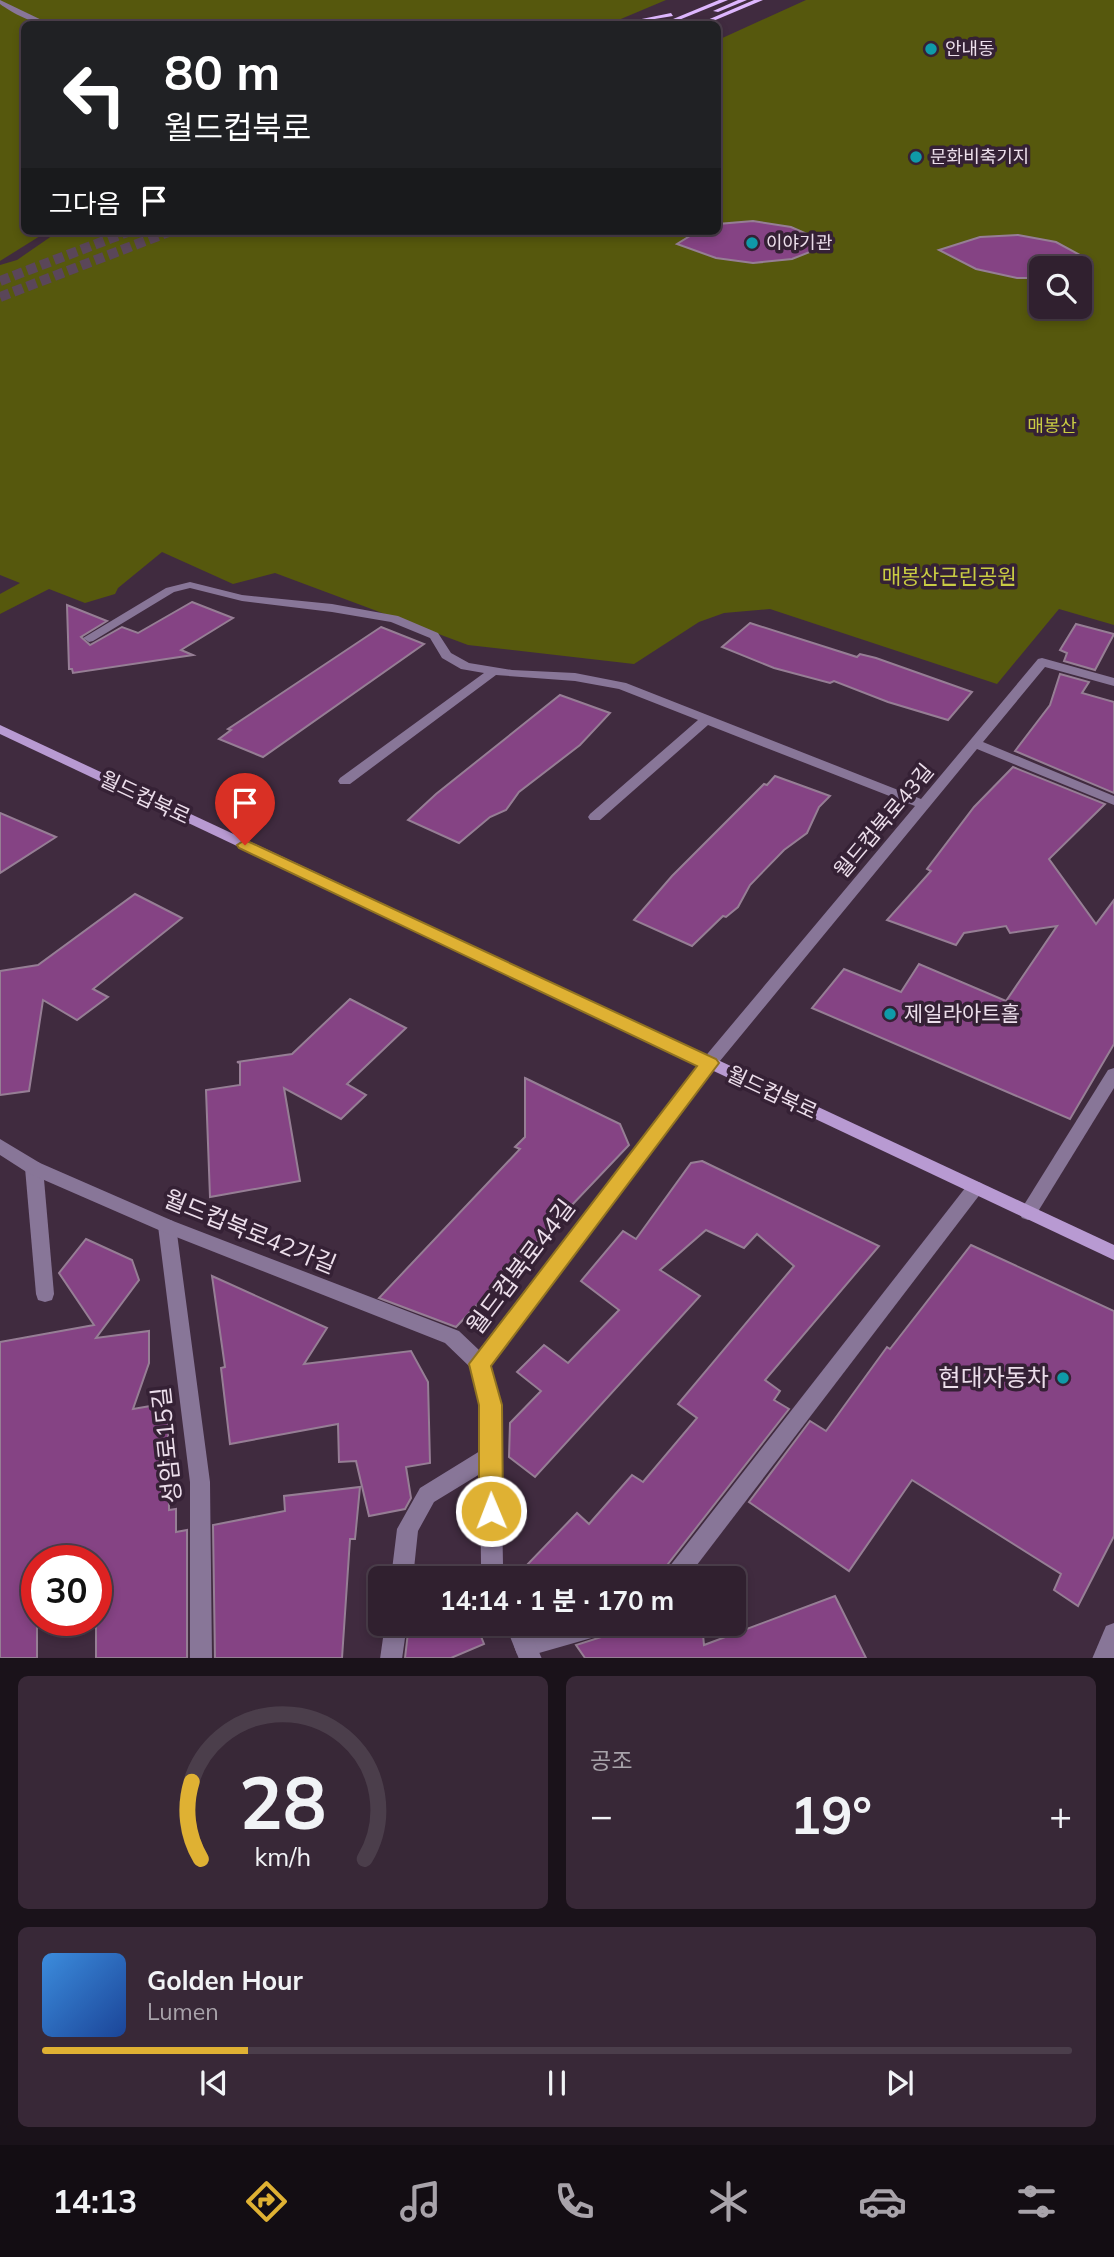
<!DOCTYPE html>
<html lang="ko">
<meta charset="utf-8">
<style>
body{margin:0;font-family:Mulish,"Noto Sans KR",sans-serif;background:#382837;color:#f1f3f6;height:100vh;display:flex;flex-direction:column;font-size:26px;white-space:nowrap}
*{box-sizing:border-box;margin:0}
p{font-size:23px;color:#a8a3aa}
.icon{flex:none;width:38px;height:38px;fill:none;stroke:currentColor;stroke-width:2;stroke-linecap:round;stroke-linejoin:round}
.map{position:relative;height:1658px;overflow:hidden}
.side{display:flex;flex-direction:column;gap:18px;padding:18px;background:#1a121a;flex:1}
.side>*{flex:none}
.top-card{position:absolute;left:21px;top:21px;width:700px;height:214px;border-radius:10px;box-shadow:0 4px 10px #0003,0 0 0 2px #4b3e4b;background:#202124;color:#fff;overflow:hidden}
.buttons{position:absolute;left:1029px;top:256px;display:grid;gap:14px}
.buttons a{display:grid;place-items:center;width:63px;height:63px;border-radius:10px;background:#30202f;box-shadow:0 4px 10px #0003,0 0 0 2px #4b3e4b;font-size:35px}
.speed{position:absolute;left:21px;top:1545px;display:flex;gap:14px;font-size:35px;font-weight:700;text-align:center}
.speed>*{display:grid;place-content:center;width:91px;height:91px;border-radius:50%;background:#30202f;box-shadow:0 4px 10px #0003,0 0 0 2px #4b3e4b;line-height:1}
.speed .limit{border:10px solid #d22;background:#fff;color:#111}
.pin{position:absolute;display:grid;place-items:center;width:60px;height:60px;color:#fff;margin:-72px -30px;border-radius:50% 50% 50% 0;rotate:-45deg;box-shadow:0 0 7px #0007}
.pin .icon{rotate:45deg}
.me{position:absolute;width:77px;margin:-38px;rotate:359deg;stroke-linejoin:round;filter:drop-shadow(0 0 5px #0008)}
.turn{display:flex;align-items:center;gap:24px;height:147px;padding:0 28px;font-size:32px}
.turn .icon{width:91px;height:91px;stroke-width:2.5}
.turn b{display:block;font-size:49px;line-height:60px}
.then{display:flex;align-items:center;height:66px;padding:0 28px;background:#0003;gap:14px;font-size:26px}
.big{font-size:52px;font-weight:700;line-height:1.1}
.side .card{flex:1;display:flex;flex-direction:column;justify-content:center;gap:10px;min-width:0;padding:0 24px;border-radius:10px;background:#382837}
.side .dial{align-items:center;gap:0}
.dial svg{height:182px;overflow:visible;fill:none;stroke:#4b3e4b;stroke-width:7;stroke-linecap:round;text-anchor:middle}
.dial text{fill:#f1f3f6;stroke:none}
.song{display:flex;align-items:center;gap:21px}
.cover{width:84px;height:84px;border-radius:10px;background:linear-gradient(135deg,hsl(210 70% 55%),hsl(220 70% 35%))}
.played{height:7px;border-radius:4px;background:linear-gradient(90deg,#dfb133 20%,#4b3e4b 20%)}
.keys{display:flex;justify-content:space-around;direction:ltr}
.heat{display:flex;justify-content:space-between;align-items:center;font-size:38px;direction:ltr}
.side .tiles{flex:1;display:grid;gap:18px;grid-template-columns:1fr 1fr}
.card:last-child{grid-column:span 2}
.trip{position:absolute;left:368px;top:1566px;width:378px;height:70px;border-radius:10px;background:#30202f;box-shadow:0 4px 10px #0003,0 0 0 2px #4b3e4b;font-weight:700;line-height:70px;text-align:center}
.menu{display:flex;height:112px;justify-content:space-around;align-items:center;background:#130d13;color:#a8a3aa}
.menu .icon{width:49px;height:49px}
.menu .current{color:#dfb133}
.menu b{font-size:32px;color:#f1f3f6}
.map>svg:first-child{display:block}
.green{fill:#56580d;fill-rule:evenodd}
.building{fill:#854384;stroke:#967e95;stroke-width:2}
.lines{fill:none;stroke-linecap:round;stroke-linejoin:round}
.primary-tunnel{stroke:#5a4659;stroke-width:10;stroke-dasharray:10 4.5;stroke-linecap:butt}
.lane{fill:#887698;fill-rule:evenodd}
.street{fill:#887698;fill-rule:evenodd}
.secondary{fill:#b89ad2;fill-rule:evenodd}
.primary{fill:#ddb6fe;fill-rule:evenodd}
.route{fill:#dfb133;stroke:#917321;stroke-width:2}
.culture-dot{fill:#0f9aa8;stroke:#352135;stroke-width:2.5}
.labels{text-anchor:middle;stroke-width:7;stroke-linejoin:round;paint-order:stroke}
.far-poi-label{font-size:18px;fill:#ecdeeb;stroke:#352135;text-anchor:start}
.far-park-label{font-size:18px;fill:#c9cc43;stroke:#352135}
.park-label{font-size:21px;fill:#c9cc43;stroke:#352135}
.street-label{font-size:21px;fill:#ecdeeb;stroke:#352135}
.poi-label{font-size:21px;fill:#ecdeeb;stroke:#352135;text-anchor:start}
.near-street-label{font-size:24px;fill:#ecdeeb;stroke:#352135}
.near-poi-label{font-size:24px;fill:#ecdeeb;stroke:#352135;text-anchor:end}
</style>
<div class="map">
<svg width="1114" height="1659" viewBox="0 0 1114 1659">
<rect width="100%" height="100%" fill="#402b3f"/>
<g class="green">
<polygon points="0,0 666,0 609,24 24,24 24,231 48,231 0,261"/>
<path d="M806 0H1114V625L1059 609 997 684 770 609 724 613 699 622 634 664 468 645 275 573 233 584 162 552 118 588 115 594 85 603 49 589 0 614V594L20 583 0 575V265L17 260 59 231H718V40ZM1041 268H1080V306H1041Z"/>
</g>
<g class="building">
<polygon points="753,221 791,227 830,244 792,259 753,263 716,258 677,244 698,231 718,231 718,224"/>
<polygon points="1018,235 1056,242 1091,261 1080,268 1041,268 1041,278 1017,278 976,269 939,250 980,237"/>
<polygon points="192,602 233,618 181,650 193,655 73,673 72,669 69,669 67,605 107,621 81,637 90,645 122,627 138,633"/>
<polygon points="750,623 857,657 860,654 876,658 972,692 948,720 888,702 834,681 830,683 774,668 722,647"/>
<polygon points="1076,624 1114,634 1095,670 1064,661 1067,653 1060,650"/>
<polygon points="381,627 424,644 263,757 219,739 231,730 228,729"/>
<polygon points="1060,674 1089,682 1082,693 1114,702 1114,793 1015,751 1050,705"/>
<polygon points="560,695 610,713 580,745 519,792 506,810 490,817 459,843 408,820 436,794"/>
<polygon points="1013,767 1105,804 1049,859 1096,924 1114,900 1114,1044 1070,1119 812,1008 844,969 901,992 919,964 1006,1001 1057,926 1010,933 1006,926 964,933 956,945 887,920 931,871 927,869 974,807"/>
<polygon points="775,776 830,796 819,807 807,833 784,850 750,885 738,907 726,917 723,916 692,946 634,920 672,876 764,784 767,785"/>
<polygon points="0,813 56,837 0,873"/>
<polygon points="135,894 182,918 93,989 108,997 77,1020 43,1000 29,1091 0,1095 0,971 38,965"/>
<polygon points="350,999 406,1028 347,1084 366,1095 341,1119 284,1088 300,1181 210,1197 206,1090 240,1085 240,1063 237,1062 292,1054"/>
<polygon points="525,1078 620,1124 629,1145 456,1327 379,1298 520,1149 515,1147 525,1137"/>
<polygon points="702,1161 879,1246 765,1380 780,1391 774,1400 789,1409 657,1578 530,1578 523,1569 577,1513 589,1524 632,1475 643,1482 697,1418 678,1404 794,1266 757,1234 744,1248 706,1230 660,1270 700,1296 535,1477 509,1457 510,1423 541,1391 517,1372 544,1345 568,1363 619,1310 581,1281 623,1231 636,1239 691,1163"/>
<polygon points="86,1239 132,1260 139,1280 96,1338 149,1331 149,1363 133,1409 168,1403 169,1510 176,1509 176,1532 187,1530 187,1658 96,1658 96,1561 37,1561 37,1658 0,1658 0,1342 94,1325 59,1273"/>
<polygon points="971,1245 1114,1311 1114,1536 1078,1606 1054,1590 1061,1574 912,1480 849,1571 749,1502 810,1421 826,1431 887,1347 890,1349"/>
<polygon points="212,1276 327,1328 304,1364 411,1351 428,1382 430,1463 406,1467 411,1498 405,1509 369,1516 356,1461 339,1462 338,1424 230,1444 221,1368 225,1367"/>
<polygon points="360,1487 355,1539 350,1539 342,1658 215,1658 213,1525 285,1511 284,1496"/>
<polygon points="835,1596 866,1658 585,1658 576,1645 611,1634 615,1624 702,1624 704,1645"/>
<polygon points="409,1624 476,1624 484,1644 451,1658 405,1658"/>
</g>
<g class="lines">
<g class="primary-tunnel">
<polyline points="0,281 130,231"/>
<polyline points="0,297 171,231"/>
</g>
<g class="lane">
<path d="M0 0 50 24C35 25 12 13 0 4Z"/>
<polygon points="190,582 242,595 332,604 398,616 438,633 451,653 469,663 512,670 575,673 626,683 921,799 1038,659 1042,658 1114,678 1114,686 1045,667 983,742 1114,796 1114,805 977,749 715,1067 703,1067 701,1063 703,1059 915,806 708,725 600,820 590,820 588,817 590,814 698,720 619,689 575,681 496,675 350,784 340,784 338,781 340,778 484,673 461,669 442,658 430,638 391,622 332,612 242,601 190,588 174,592 93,641 89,642 83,638 166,588"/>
<polygon points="1114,1068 1114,1088 1034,1218 1028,1220 1022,1218 1019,1213 1022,1208 1108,1070"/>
<polygon points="34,1161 40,1163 43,1168 54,1294 52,1300 45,1302 38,1300 36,1294 25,1168 28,1163"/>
<polygon points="975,1181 981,1183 984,1188 981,1193 687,1578 663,1578 666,1571 969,1183"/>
<polygon points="167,1219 173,1221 176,1226 210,1482 212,1659 190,1659 190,1482 158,1226 161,1221"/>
<polygon points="1114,1623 1114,1659 1092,1659 1106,1626"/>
<polygon points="563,1624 613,1624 610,1632 602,1635 525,1657 517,1654 514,1646 517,1638"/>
</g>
<g class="street">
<polygon points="709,1057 715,1059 717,1063 715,1067 490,1366 500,1405 503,1564 509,1578 487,1578 481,1565 480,1474 434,1502 418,1531 413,1578 391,1578 397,1529 420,1488 480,1451 480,1405 471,1368 445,1343 161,1231 28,1173 0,1155 0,1139 40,1163 173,1221 459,1331 479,1350 703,1059"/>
<polygon points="385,1624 407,1624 402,1659 380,1659"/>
<polygon points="505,1624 527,1624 542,1659 519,1659"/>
</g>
<polygon class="secondary" points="0,725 1114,1245 1114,1260 0,734"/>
<g class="primary">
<polygon points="719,0 728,0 669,24 661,24"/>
<polygon points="738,0 747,0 718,12 713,11"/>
<polygon points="754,0 763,0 706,24 698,24"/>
<polygon points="671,13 673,16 624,24 627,22"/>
</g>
</g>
<polygon class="route" points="245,840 716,1059 719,1063 491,1366 502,1405 503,1511 500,1519 491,1522 483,1519 479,1511 479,1405 469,1364 697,1066 239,848 237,845"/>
<g class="culture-dot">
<circle cx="931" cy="49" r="7"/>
<circle cx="916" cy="157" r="7"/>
<circle cx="752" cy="243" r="7"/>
<circle cx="890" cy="1014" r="7"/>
<circle cx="1063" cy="1378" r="7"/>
</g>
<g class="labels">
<g class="far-poi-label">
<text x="945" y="55">안내동</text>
<text x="930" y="163">문화비축기지</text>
<text x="766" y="249">이야기관</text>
</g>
<g class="far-park-label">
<text x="1052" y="432">매봉산</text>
</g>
<g class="park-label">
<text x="949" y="584">매봉산근린공원</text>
</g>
<g class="street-label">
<text transform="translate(145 798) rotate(25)" y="7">월드컵북로</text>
<text transform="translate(884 821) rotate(-50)" y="7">월드컵북로43길</text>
<text transform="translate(772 1093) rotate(25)" y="7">월드컵북로</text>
</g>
<g class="poi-label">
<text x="904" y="1021">제일라아트홀</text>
</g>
<g class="near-street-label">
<text transform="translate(250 1232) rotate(22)" y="8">월드컵북로42가길</text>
<text transform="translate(521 1267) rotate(-53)" y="8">월드컵북로44길</text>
<text transform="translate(167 1445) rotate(-96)" y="8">성암로15길</text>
</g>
<g class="near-poi-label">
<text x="1049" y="1386">현대자동차</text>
</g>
</g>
</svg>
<div class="buttons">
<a><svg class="icon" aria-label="search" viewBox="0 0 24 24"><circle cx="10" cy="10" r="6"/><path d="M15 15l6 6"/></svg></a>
</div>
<div class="speed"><div class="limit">30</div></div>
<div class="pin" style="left:245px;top:845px;background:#d93025"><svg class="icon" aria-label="arrive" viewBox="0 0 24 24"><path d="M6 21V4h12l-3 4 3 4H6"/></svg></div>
<svg class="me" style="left:491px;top:1511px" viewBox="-20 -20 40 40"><circle r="17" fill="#dfb133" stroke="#fff" stroke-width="3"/><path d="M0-11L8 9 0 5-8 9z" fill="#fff"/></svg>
<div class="trip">14:14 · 1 분 · 170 m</div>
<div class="top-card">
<div class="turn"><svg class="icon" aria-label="left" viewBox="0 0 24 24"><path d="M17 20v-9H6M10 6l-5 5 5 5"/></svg><div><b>80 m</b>월드컵북로</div></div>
<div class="then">그다음<svg class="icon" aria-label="arrive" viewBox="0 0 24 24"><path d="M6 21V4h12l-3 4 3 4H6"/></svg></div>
</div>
</div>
<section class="side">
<div class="tiles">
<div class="card dial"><svg viewBox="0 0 100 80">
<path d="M14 69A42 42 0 1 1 86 69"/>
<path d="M14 69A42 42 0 0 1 10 35" stroke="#dfb133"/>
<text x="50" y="56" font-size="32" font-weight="700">28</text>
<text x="50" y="72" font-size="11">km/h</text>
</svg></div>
<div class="card"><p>공조</p>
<div class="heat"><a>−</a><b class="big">19°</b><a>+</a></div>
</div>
<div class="card">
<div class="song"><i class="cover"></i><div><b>Golden Hour</b><p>Lumen</p></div></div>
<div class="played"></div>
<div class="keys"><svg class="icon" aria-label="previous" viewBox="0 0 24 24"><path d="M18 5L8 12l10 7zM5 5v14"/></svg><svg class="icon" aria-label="pause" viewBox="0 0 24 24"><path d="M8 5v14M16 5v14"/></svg><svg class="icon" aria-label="next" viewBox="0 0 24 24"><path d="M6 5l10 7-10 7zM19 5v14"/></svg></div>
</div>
</div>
</section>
<nav class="menu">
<b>14:13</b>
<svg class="icon current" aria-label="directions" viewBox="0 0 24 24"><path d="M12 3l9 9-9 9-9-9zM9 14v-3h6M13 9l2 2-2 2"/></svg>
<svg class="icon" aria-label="music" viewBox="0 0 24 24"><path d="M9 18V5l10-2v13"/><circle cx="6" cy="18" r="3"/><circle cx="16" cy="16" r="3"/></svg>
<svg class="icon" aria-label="phone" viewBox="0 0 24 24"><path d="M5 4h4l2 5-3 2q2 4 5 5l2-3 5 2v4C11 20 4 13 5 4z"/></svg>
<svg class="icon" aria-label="climate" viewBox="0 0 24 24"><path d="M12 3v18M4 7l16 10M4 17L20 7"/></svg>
<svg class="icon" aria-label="car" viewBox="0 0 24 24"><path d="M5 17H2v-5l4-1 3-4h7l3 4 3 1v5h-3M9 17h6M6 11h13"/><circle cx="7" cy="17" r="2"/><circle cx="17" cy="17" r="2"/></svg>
<svg class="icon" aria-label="filters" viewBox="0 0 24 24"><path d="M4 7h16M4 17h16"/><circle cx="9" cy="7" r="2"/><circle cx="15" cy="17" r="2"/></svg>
</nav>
